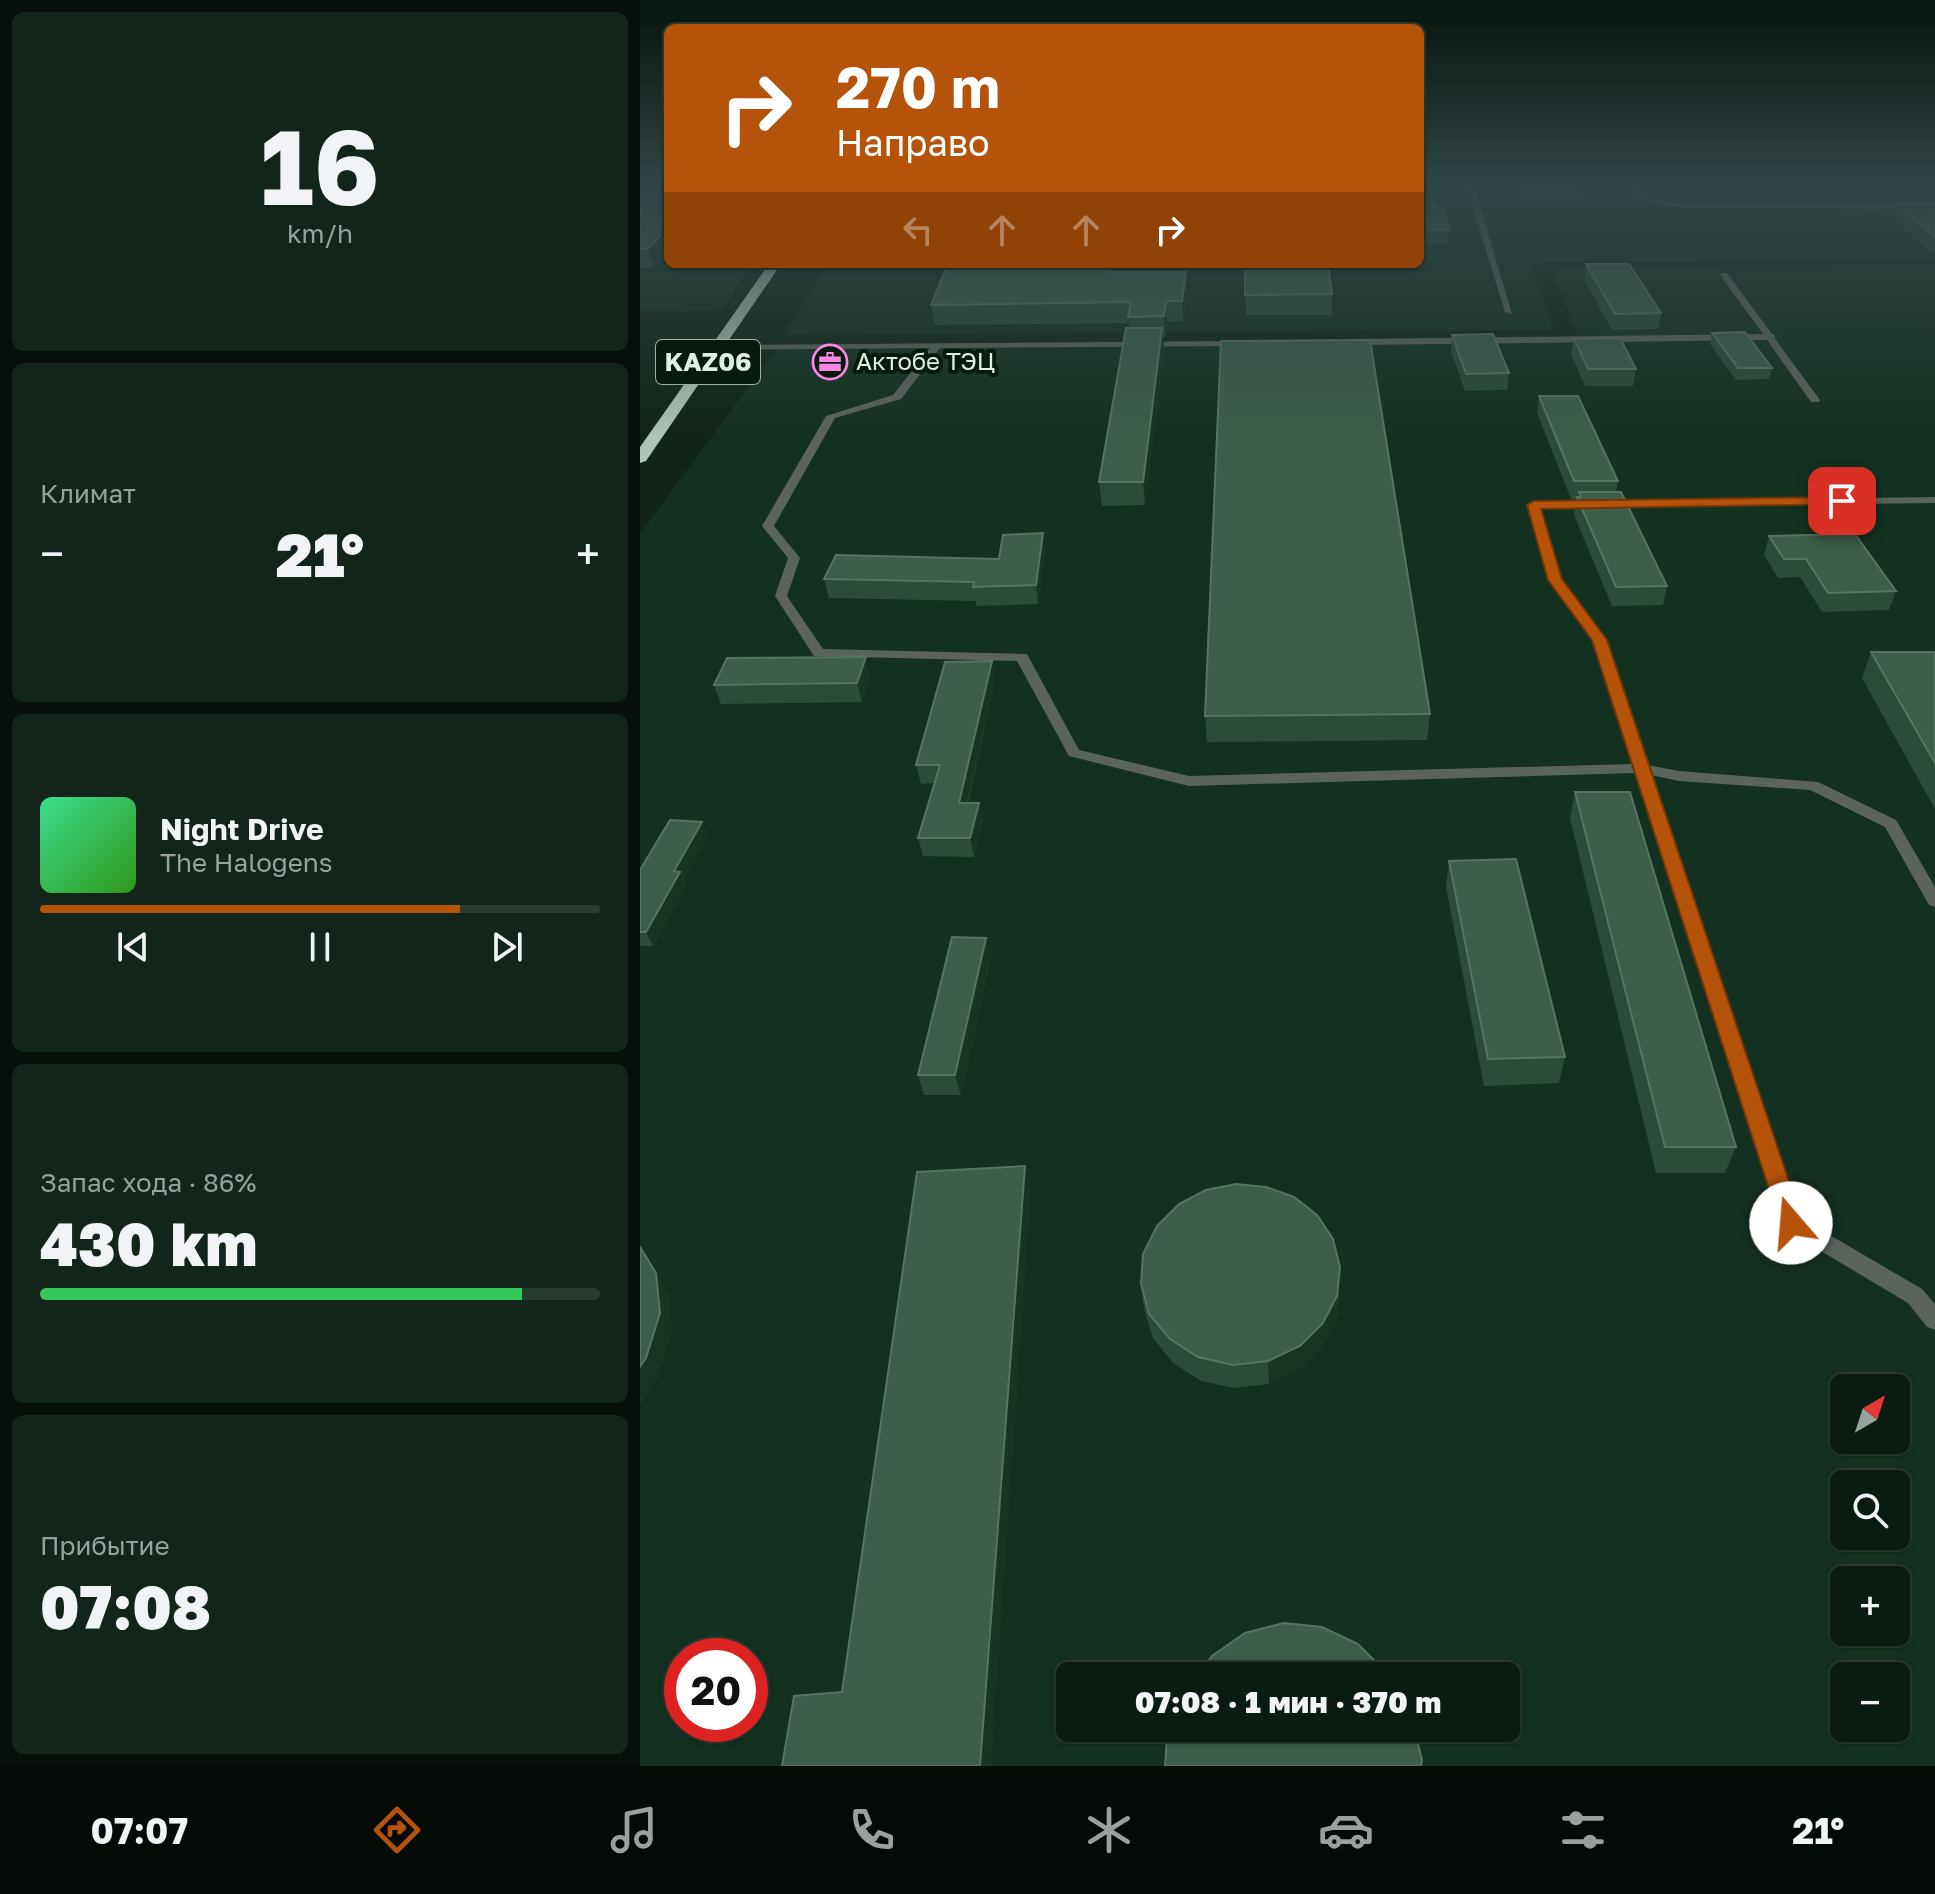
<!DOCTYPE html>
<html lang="ru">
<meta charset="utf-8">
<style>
body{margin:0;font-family:"Golos Text",sans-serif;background:#13251a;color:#f1f3f6;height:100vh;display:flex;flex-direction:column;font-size:30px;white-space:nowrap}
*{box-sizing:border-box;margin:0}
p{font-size:26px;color:#99a19f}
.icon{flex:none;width:44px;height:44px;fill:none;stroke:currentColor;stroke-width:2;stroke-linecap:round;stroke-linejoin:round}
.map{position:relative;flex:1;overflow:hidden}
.panel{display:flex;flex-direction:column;gap:12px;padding:12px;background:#060f09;width:640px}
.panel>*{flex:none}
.banner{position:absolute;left:24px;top:24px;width:760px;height:244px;border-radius:12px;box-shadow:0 2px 6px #0004,0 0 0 2px #2a3a31;background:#b45309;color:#fff;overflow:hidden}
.needle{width:52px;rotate:39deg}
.controls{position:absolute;left:1190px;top:1374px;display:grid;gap:16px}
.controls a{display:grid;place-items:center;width:80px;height:80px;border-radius:12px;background:#0a1c11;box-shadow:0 2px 6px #0004,0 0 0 2px #2a3a31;font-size:40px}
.speed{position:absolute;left:24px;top:1638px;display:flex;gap:16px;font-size:40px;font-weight:700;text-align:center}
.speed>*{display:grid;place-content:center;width:104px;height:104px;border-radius:50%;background:#0a1c11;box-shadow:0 2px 6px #0004,0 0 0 2px #2a3a31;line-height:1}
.speed .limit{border:12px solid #d22;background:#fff;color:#111}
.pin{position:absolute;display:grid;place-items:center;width:68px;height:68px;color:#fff;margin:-34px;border-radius:16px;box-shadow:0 4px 12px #0006}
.me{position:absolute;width:88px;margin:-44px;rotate:342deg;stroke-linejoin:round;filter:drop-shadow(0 0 6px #0008)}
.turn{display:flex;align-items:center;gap:28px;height:168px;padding:0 40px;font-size:36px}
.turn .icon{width:104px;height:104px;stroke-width:2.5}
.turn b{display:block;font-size:56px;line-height:68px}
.lanes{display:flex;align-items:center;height:76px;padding:0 40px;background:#0003;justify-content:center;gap:40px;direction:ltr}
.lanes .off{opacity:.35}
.big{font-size:60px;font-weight:800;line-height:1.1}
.panel .card{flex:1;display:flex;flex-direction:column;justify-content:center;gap:12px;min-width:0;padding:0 28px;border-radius:12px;background:#13251a}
.panel .dial{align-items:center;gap:0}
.dial b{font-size:104px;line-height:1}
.song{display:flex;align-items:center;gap:24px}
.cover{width:96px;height:96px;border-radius:12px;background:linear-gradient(135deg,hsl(150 70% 55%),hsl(110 70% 35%))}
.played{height:8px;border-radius:4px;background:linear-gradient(90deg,#b45309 75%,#2a3a31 75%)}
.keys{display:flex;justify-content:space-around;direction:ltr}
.heat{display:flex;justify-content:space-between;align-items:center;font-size:44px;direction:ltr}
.charge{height:12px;border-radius:6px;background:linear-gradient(90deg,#34c759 86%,#2a3a31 0)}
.trip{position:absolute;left:416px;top:1662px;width:464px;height:80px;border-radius:12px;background:#0a1c11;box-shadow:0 2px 6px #0004,0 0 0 2px #2a3a31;font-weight:800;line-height:80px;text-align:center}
.tabs{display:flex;height:128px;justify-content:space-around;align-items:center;background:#040b07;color:#99a19f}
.tabs .icon{width:56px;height:56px}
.tabs .active{color:#b45309}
.tabs b{font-size:36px;color:#f1f3f6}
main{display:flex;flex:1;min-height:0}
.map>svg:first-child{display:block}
.built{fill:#133120;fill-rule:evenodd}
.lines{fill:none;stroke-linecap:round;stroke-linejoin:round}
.lane{fill:#5a645d;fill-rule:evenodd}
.highway{fill:#abc6b4;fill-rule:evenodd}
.wall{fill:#2a4c38}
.shaded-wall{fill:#163523}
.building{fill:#3d5e4b;stroke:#577463;stroke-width:2}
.route{fill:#b45309;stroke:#753606;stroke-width:2}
.labels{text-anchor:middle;stroke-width:8;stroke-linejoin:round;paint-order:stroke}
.far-poi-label{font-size:24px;fill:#e0eee5;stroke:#051b0e;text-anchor:start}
.shield{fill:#051b0e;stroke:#9eafa4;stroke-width:2}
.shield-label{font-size:26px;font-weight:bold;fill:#e0eee5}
</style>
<main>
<section class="panel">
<div class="card dial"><b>16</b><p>km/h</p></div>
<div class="card"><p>Климат</p>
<div class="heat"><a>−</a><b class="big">21°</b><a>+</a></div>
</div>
<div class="card">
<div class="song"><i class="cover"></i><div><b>Night Drive</b><p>The Halogens</p></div></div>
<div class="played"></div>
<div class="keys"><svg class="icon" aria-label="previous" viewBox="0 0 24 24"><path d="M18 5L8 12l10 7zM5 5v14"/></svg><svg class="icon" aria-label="pause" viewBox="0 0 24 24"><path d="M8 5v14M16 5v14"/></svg><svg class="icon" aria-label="next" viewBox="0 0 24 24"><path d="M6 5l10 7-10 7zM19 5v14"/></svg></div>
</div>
<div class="card"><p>Запас хода · 86%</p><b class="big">430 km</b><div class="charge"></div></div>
<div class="card"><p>Прибытие</p><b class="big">07:08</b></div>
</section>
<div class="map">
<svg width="1295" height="1766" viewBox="0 0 1295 1766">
<rect width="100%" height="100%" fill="#0e2517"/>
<g class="built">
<polygon points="780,189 1295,189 1295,260 890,262 914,330 144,335 188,264 780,264"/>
<polygon points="0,204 28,204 28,264 112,264 81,311 0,312"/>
<path d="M1295 264V1766H0V534L139 345 937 337 912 267ZM1204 1388H1256V1440H1204ZM1204 1484H1256V1536H1204ZM1204 1580H1256V1632H1204ZM42 1656H110V1724H42ZM430 1676H866V1728H430ZM1204 1676H1256V1728H1204Z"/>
</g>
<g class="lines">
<g class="lane">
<polygon points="827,189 835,189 872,314 865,312"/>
<polygon points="992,189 1000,189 1005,195 1029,203 1295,205 1295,209 1028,207 999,199"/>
<polygon points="28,193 28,197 0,199 0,195"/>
<polygon points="1081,273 1087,273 1132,334 1135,335 1135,339 1180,400 1179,402 1171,402 1127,340 712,345 707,342 712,339 1123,334 1080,275"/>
<polygon points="604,341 606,343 601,346 300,348 261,399 195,418 134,526 160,558 147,596 183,649 387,654 439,750 549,776 992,764 953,640 909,580 888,505 890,503 1295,497 1295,503 901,508 921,580 965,640 1007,765 1039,771 1178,782 1256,820 1295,887 1295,907 1289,905 1245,827 1170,790 1039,781 1011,775 1159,1217 1282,1289 1295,1304 1295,1330 1287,1327 1268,1303 1144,1229 995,773 549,786 429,756 377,661 174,656 135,596 148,558 122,526 186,416 253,395 290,348 78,350 75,349 75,345"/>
</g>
<polygon class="highway" points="129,264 141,264 6,461 0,463 0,447"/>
</g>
<g class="wall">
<polygon points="780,189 795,207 809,230 808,243 780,243"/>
<polygon points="877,189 933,189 938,196 936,207 887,208"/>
<polygon points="0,203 14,268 0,268"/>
<polygon points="1256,203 1295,203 1295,252 1290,252 1252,218"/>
<polygon points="605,264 692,294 692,315 606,315"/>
<polygon points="946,264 1021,313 1018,329 972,330 944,280"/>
<polygon points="473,272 546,272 547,291 543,321 527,322 525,337 523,337 524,349 505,505 462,506 459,482 489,328 489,323 295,325 291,305"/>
<polygon points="1072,333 1132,368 1129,379 1096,380 1070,344"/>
<polygon points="812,335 869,373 867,390 825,391 811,351"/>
<polygon points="934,339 996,369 993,386 945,386 931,355"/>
<polygon points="899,396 978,481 976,492 1027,586 1023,605 972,606 934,515 936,499 931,499 897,413"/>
<polygon points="403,533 405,552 398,604 336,606 336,601 189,598 184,579 359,559"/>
<polygon points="1129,536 1256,591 1249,610 1182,612 1160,577 1138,578 1124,555"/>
<polygon points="1231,652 1295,652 1295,809 1222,678"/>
<polygon points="231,676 222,702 81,704 74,685"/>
<polygon points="355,679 328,803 343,821 334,857 283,856 278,838 294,783 281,784 276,765"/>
<polygon points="790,714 787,740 567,742 565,716"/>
<polygon points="935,792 1096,1147 1085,1173 1016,1173 930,818"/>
<polygon points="62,822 68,835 43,879 46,885 13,946 0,946 0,870"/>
<polygon points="809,861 925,1057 919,1083 844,1086 806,887"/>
<polygon points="346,938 351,958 321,1095 284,1095 278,1075"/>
<polygon points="501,1284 699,1292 696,1320 682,1347 660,1369 629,1384 594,1388 561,1381 533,1363 513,1338 504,1309"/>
</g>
<g class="shaded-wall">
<polygon points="28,228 28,254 14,268 8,249"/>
<polygon points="469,264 474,264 469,291 468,272"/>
<polygon points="546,272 547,291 543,321 542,301"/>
<polygon points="526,301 527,322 525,337 524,316"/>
<polygon points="522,328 524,349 505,505 503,482"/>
<polygon points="403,533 405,552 398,604 396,585"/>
<polygon points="226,657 231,676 222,702 217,683"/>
<polygon points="352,661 355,679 323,821 319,803"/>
<polygon points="339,803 343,821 334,857 330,838"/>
<polygon points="62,822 68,835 43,879 46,885 13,946 6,932 34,871"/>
<polygon points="346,938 351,958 321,1095 315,1075"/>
<polygon points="385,1166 391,1191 351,1766 340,1766"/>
<polygon points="0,1247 28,1292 32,1331 19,1376 0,1405"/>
<polygon points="700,1267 696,1320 682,1347 660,1369 629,1384 628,1361"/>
</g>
<g class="building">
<polygon points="780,189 789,189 795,207 804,207 809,230 780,230"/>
<polygon points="884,189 933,189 938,196 888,196"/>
<polygon points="10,194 28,194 28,228 8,249 0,249 0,203"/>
<polygon points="1256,203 1295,203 1295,237"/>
<polygon points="308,264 469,264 468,272 546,272 542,301 526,301 524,316 488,317 491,302 291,305"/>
<polygon points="605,264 688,264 692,294 605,295"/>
<polygon points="946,264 989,264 1021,313 975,314"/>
<polygon points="486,328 522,328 503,482 459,482"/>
<polygon points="1105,332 1132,368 1098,368 1072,333"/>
<polygon points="853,334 869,373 826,374 812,335"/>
<polygon points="980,338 996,369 948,369 934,339"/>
<polygon points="730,340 790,714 565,716 581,341"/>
<polygon points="899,396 938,396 978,481 934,481"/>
<polygon points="939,492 981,492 1027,586 976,587 937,497 941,497"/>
<polygon points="403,533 396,585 333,587 334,582 184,579 196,555 359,559 363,535"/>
<polygon points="1215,534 1256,591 1188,593 1166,559 1144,559 1129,536"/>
<polygon points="1231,652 1295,652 1295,763"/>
<polygon points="226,657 217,683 74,685 87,658"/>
<polygon points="352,661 319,803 339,803 330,838 278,838 300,765 276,765 305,662"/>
<polygon points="935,792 990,792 1096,1147 1025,1147"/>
<polygon points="30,820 62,822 34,871 40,872 6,932 0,932 0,870"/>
<polygon points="876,859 925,1057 848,1059 809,861"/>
<polygon points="312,937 346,938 315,1075 278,1075"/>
<polygon points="385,1166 340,1766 142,1766 154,1696 202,1692 277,1172"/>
<polygon points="596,1184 626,1187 654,1197 677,1215 693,1239 700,1267 697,1296 683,1323 660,1346 628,1361 593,1365 558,1357 530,1339 509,1314 501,1284 503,1254 517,1226 539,1204 566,1190"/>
<polygon points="0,1247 16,1273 20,1313 6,1358 0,1367"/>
<polygon points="644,1623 682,1627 718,1644 750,1676 556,1676 572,1656 605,1633"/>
<polygon points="530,1728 774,1728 782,1760 781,1766 525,1766 527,1738"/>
</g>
<linearGradient id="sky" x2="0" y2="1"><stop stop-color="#08140d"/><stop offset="0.43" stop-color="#304647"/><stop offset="1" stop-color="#304647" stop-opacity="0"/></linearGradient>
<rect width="1295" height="436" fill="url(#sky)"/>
<polygon class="route" points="1202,497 1207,498 1207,504 901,509 922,579 967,640 1163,1223 1159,1230 1151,1233 1143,1230 1140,1223 952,640 908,580 887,505 894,501"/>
<defs>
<g id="office-ring" transform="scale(1.8)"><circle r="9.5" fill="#051b0e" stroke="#fc86e3" stroke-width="1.5"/><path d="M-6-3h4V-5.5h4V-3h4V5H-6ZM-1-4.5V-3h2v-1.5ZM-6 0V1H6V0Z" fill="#fc86e3"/></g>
</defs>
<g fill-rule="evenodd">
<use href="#office-ring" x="190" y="362"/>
</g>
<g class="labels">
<g class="far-poi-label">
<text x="216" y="370">Актобе ТЭЦ</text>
</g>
<rect class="shield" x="16" y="340" width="104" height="44" rx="6"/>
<g class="shield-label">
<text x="68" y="371">KАZ06</text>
</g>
</g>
</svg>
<div class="controls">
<a><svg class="needle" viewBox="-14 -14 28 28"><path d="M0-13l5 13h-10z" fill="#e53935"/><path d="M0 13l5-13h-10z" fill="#99a19f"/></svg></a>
<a><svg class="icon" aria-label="search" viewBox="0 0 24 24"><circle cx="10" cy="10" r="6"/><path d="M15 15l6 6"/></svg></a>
<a>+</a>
<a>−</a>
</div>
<div class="speed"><div class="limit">20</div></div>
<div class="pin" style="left:1202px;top:501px;background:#d93025"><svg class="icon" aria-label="arrive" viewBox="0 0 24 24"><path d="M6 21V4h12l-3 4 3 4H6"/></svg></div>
<svg class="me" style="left:1151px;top:1223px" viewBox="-20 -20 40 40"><circle r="19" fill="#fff"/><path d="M0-13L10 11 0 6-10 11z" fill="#b45309"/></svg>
<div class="trip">07:08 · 1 мин · 370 m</div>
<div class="banner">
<div class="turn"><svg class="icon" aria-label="right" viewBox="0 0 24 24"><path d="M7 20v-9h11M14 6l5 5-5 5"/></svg><div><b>270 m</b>Направо</div></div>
<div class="lanes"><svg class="icon off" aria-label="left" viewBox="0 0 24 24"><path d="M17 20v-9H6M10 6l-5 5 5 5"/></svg><svg class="icon off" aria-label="ahead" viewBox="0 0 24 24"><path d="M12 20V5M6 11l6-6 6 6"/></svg><svg class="icon off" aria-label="ahead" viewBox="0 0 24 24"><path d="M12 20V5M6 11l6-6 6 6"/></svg><svg class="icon" aria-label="right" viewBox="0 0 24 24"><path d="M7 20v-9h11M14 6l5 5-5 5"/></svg></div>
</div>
</div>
</main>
<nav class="tabs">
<b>07:07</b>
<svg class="icon active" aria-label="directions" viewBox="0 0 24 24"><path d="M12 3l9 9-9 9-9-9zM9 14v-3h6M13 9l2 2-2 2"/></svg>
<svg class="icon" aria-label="music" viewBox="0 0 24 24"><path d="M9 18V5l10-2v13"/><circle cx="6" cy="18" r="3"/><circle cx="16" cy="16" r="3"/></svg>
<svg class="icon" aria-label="phone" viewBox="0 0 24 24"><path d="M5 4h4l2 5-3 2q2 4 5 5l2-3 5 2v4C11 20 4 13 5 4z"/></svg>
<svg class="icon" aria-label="climate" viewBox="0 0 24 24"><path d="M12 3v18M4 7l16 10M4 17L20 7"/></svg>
<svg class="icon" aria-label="car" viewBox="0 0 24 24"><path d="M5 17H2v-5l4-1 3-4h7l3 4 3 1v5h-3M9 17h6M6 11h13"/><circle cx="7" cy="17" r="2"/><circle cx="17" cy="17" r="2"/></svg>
<svg class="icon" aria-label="filters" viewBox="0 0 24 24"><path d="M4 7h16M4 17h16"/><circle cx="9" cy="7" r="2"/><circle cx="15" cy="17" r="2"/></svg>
<b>21°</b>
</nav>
